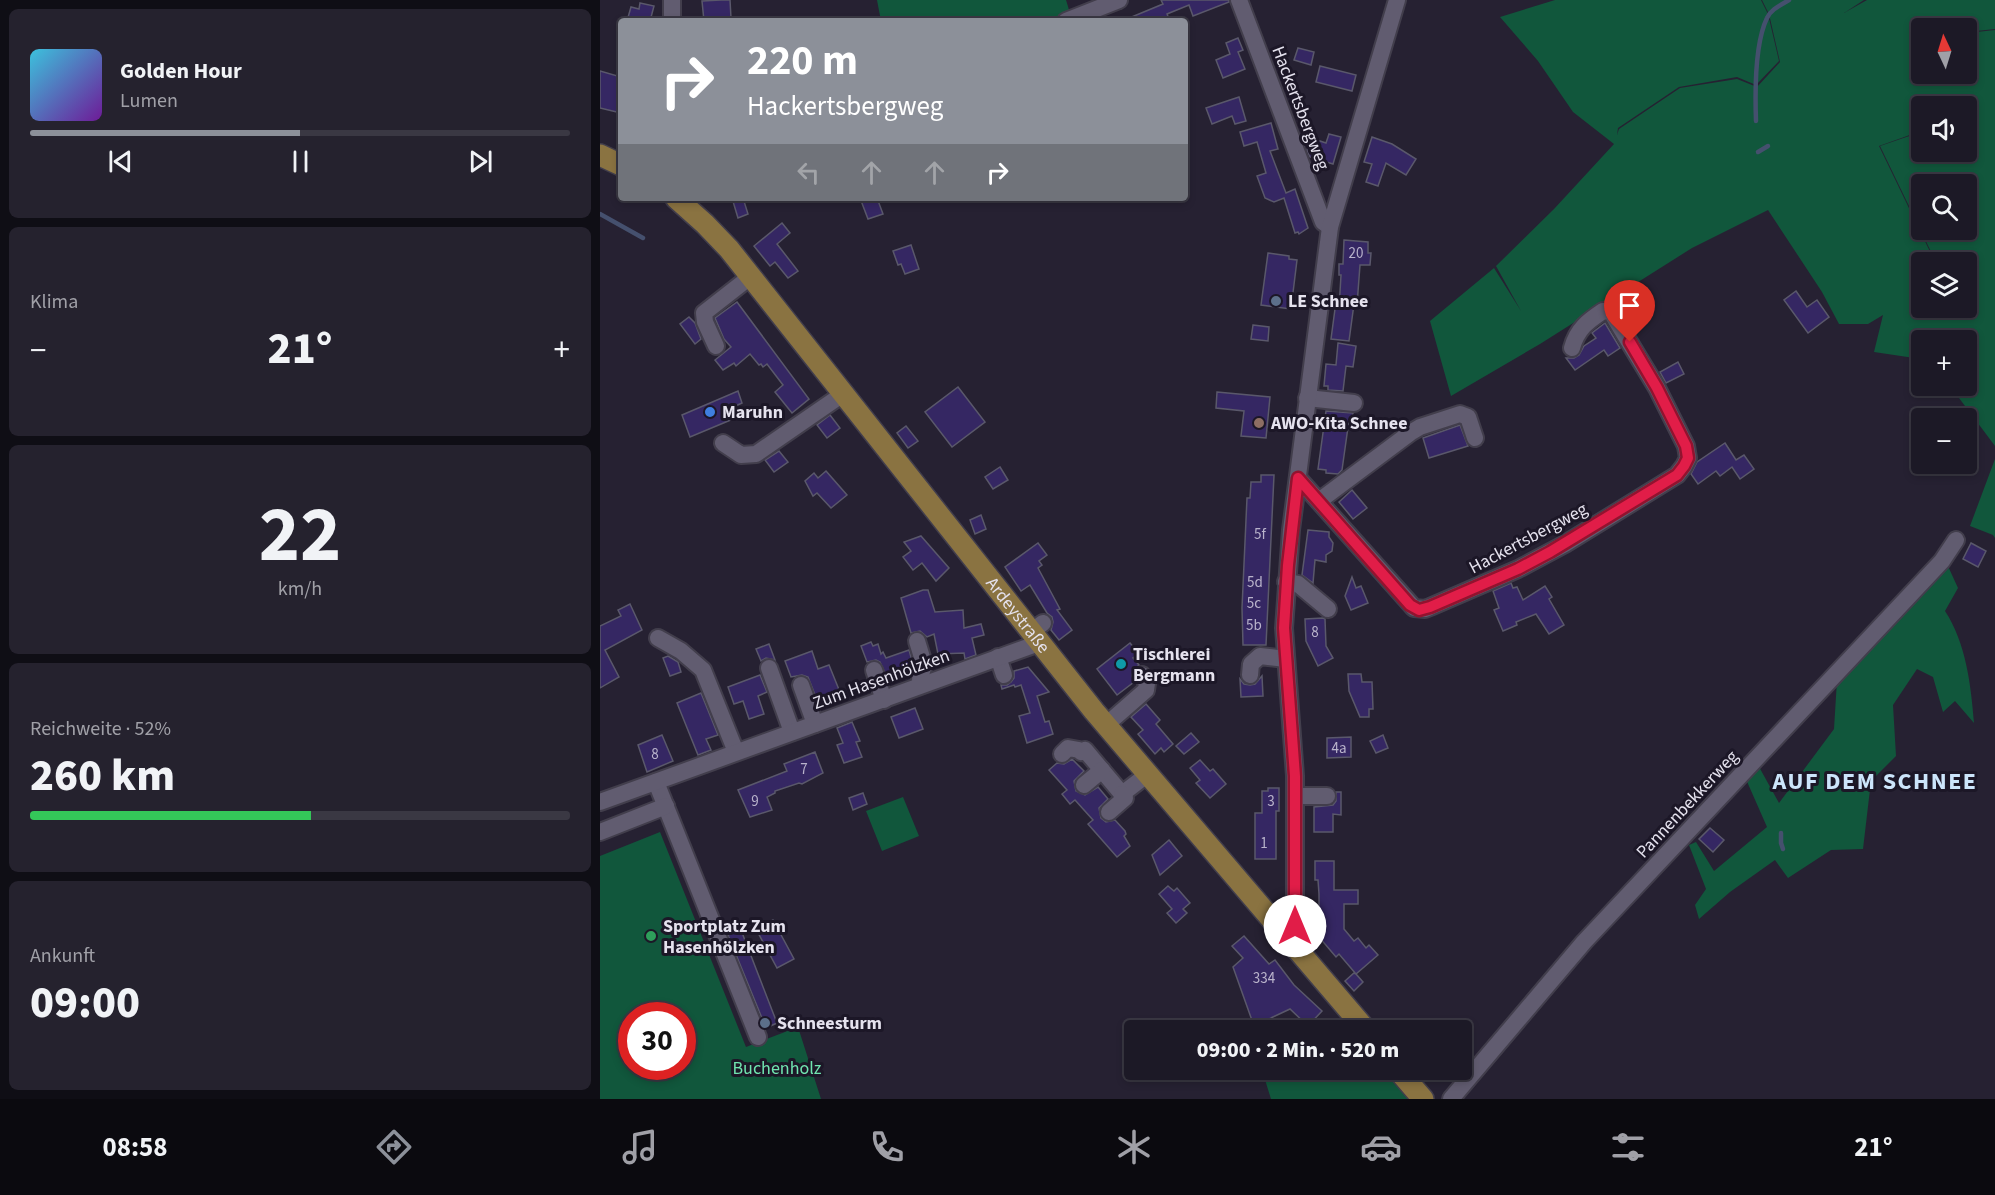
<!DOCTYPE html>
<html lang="de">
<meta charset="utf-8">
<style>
body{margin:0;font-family:"Source Sans 3",sans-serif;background:#25222e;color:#f1f3f6;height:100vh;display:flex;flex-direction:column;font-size:22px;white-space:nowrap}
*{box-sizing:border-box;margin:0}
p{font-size:20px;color:#a0a0a7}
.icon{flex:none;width:33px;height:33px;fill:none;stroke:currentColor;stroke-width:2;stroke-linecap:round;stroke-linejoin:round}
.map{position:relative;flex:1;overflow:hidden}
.sheet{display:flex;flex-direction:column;gap:9px;padding:9px;background:#0f0e15;width:600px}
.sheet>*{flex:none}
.banner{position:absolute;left:18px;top:18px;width:570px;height:183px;border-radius:6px;box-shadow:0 3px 9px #0003,0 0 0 2px #3a3843;background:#8c9099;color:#fff;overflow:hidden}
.needle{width:39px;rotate:356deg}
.controls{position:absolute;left:1311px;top:18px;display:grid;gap:12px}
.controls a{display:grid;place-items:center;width:66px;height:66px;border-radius:6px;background:#1c1926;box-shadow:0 3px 9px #0003,0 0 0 2px #3a3843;font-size:30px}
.speed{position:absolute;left:18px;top:1002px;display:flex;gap:12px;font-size:30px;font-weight:700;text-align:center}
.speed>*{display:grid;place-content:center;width:78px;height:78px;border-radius:50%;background:#1c1926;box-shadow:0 3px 9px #0003,0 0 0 2px #3a3843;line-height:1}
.speed .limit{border:9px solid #d22;background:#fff;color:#111}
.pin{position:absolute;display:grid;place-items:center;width:51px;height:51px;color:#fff;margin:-62px -26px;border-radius:50% 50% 50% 0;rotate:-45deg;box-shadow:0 0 6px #0007}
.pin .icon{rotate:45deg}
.me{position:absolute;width:66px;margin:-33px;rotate:0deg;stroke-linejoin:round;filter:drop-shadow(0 0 4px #0008)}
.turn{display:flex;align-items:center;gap:21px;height:126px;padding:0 30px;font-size:27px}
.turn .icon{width:78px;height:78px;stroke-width:2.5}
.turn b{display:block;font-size:42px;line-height:51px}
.lanes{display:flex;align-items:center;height:57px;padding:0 30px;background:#0003;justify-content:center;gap:30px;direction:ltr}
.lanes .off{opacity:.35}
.big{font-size:45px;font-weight:800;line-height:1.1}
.sheet .tile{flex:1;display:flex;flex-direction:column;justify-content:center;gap:9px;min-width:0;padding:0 21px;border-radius:9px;background:#25222e}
.sheet .dial{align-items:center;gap:0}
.dial b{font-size:78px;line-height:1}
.song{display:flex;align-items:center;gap:18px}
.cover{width:72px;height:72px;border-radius:9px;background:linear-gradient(135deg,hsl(190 70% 55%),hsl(280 70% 35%))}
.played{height:6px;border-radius:3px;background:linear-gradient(90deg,#8c9099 50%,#3a3843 50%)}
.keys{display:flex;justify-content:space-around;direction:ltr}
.heat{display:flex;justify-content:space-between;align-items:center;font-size:33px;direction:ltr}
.charge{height:9px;border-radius:4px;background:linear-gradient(90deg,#34c759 52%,#3a3843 0)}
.trip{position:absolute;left:524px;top:1020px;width:348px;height:60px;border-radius:6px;background:#1c1926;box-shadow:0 3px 9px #0003,0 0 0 2px #3a3843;font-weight:800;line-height:60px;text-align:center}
.dock{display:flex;height:96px;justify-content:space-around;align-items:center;background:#0b0a0f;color:#a0a0a7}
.dock .icon{width:42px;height:42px}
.dock .on{color:#8c9099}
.dock b{font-size:27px;color:#f1f3f6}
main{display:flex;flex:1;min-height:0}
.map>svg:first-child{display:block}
.green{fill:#11573c;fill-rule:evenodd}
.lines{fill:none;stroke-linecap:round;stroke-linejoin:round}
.stream{stroke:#45506e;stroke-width:4.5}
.building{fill:#352763;stroke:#5a586b;stroke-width:1.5}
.minor-casing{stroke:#423e4c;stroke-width:20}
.major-casing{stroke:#423e4c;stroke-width:24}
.minor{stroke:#615c70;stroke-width:16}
.major{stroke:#8a7341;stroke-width:21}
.route-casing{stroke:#92132f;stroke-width:15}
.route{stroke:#e11d48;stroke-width:10}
.service-dot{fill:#5c6f8a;stroke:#1c1727;stroke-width:2}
.shop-dot{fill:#3f7fe0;stroke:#1c1727;stroke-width:2}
.education-dot{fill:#8d6e63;stroke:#1c1727;stroke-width:2}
.culture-dot{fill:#0f9aa8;stroke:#1c1727;stroke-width:2}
.leisure-dot{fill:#2e9e5b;stroke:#1c1727;stroke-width:2}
.labels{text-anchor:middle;stroke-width:6;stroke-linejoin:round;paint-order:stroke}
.number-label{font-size:15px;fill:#b9b3cb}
.street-label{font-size:18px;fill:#e5e2ee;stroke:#1c1727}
.poi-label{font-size:18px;font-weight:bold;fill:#e5e2ee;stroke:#1c1727;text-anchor:start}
.park-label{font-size:18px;fill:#70e5b0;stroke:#1c1727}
.district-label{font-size:24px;font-weight:bold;letter-spacing:1.5px;fill:#cce5fb;stroke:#1c1727}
</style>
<main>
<section class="sheet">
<div class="tile">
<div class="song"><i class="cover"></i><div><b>Golden Hour</b><p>Lumen</p></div></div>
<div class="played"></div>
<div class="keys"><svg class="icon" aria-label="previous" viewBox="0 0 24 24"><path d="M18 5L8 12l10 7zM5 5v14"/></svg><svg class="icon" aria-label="pause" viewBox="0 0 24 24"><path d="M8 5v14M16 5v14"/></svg><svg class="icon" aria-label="next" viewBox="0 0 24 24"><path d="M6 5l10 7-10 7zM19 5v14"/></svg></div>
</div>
<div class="tile"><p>Klima</p>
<div class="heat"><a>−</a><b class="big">21°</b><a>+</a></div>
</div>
<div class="tile dial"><b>22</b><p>km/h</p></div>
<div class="tile"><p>Reichweite · 52%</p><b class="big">260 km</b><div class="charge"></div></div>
<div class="tile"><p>Ankunft</p><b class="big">09:00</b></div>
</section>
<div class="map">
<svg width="1395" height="1099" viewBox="0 0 1395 1099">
<rect width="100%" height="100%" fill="#262132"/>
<g class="green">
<polygon points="277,0 466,0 470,13 453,21 281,21"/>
<path d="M955 0H1161L1168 14 1179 61 1156 85 1137 77 1079 87 1018 128 1017 135 1019 129 1080 88 1137 79 1157 87 1180 62 1169 14 1162 0H1264L1244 13 1267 0H1395V29L1367 32 1366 28H1322V74H1366L1367 33 1395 30V446L1350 386H1366V340H1322L1321 359 1274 352 1283 315 1268 324H1239L1222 292 1168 210 1092 248 940 344 851 396 830 321 894 268 921 311 896 266 954 209 1014 144 973 112 938 61 900 17ZM1322 106H1366V152H1322L1321 132 1280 146 1336 262H1366V308H1322V262H1335L1279 146 1321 131ZM1322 184H1366V230H1322Z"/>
<polygon points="1395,459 1395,538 1393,535 1370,526"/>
<path d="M1347 564 1358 588 1345 611C1366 643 1371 685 1374 723L1355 701 1343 712 1333 677 1317 669 1293 705 1296 756 1271 781 1263 849 1231 850 1188 878 1175 860 1130 892 1099 919 1095 905 1106 889 1089 845 1096 842 1114 871 1167 827 1145 777 1158 765 1179 803 1234 729 1237 680Z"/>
<polygon points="303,797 319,836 282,851 266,811"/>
<path d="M60 832 146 1047 198 1027 221 1099H0V856ZM32 1016H82V1066H32Z"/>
<polygon points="662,1070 786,1070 811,1099 671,1099"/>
</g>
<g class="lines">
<g class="stream">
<path d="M1156 121C1155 93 1155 43 1167 18 1171 9 1181 5 1189 0"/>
<polyline points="1158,152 1168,146"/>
<polyline points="0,214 43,238"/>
<polyline points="1181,833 1181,843 1183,849"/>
</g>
</g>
<g class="building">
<polygon points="121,0 130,0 131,18 121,18 121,21 104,21 102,1"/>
<polygon points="561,0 629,0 629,2 593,16 589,5 567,14 570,21 522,21 563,4"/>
<polygon points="40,3 54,6 50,21 27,21 31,7 39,9"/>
<polygon points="638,38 643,50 638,52 645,69 623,78 616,60 630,54 626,43"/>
<polygon points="698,48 714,52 711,65 694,60"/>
<polygon points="720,66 756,75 752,91 716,82"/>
<polygon points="0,71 21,77 21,113 0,108"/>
<polygon points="639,97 646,121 635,124 632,116 612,124 606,108"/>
<polygon points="671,123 678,149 670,151 686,193 695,189 708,228 699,234 698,232 695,233 684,198 674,202 665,198 657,176 666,173 657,142 644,146 640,132"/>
<polygon points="729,134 741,137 733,164 710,157 707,150 711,138 726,143"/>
<polygon points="772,137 792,144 816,159 806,175 786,163 778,186 766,182 772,164 764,162"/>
<polygon points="132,198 143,198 148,214 138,218"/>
<polygon points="260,198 277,198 283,214 268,219"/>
<polygon points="182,223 190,233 177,244 198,271 188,278 175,262 170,266 154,246"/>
<polygon points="744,240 768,242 768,253 771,253 770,265 760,265 757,305 754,304 749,341 731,339 735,309 739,309 741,275 739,275 739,264 743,264"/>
<polygon points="311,245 319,269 305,274 301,264 298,265 293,251"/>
<polygon points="668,253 689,256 689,259 697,260 691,309 661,305"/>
<polygon points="1196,291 1207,307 1217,300 1229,317 1208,333 1184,300"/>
<polygon points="137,302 209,399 192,413 175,392 183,385 167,364 163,367 161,364 159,365 150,354 136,366 134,363 123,370 115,360 131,347 124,339 115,318"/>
<polygon points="89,317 95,323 101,339 95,344 80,324"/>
<polygon points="1005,323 1020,348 1008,356 1004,350 975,370 966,358 974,358 979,355 984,346 996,338 992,333"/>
<polygon points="653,325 669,327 668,341 651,339"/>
<polygon points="738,343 756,346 753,367 746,366 743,391 728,390 728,386 724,386 726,364 736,365"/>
<polygon points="1078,362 1084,374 1066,383 1060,372"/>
<polygon points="358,387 385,422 352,447 325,412"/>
<polygon points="138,391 142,403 129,409 133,419 90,437 82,415"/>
<polygon points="617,392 670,397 666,438 641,436 644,411 616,408"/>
<polygon points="726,411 753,413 752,420 749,420 742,470 738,474 726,473 726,470 718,469"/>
<polygon points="230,415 240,428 227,438 217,425"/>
<polygon points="860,425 868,446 829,458 823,438"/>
<polygon points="306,426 318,441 308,448 297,433"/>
<polygon points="1125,443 1136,460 1144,455 1154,469 1140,479 1132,467 1120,476 1116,471 1098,484 1091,474 1097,462"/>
<polygon points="179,451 188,462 174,472 165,460"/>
<polygon points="400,467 408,480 393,489 385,477"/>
<polygon points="226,471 247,495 231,508 217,493 213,496 205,481 214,473 218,478"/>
<polygon points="661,475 674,475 666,645 643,645 642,608 647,498 650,498 651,482 661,482"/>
<polygon points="752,490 767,508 753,519 739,502"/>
<polygon points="381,515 386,529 375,534 370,520"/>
<polygon points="708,530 729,532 729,537 733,543 732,551 726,555 726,562 715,560 713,583 702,575"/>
<polygon points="321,536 349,568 336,581 322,563 313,570 303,557 311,551 304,542"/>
<polygon points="438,543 447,555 439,561 442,565 438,568 460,609 457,610 472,630 459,640 451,630 453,622 452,617 447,613 430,585 421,591 405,567"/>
<polygon points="1371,543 1386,551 1378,567 1363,559"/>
<polygon points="752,577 756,588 761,586 768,603 751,610 745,596"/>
<polygon points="911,583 913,588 917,587 923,600 945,586 952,597 949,599 964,625 949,634 936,614 916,622 917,625 903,631 894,610 899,608 893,591"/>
<polygon points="323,590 328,590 335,612 363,610 364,628 381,624 384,635 372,638 376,655 365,659 364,653 338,654 334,634 327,637 320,631 311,633 301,598"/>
<polygon points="30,604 42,630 5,650 19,677 0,688 0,626 21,616 18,610"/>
<polygon points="723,618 725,619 726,646 733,658 718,666 706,641 705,619"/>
<polygon points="271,642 273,646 278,644 281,654 283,652 286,658 309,650 313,664 311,672 288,680 280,662 276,660 267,662 261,646"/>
<polygon points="530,643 539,654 533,658 539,665 533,671 532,676 534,682 517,695 497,669"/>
<polygon points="169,644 175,660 166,658 161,661 156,649"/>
<polygon points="212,651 218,669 229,665 242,697 219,705 208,677 202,675 191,677 185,661"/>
<polygon points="68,656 78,662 81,672 70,676 63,658"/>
<polygon points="428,667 449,692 437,696 445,722 449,721 453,734 427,743 419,716 430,713 421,685 415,687 414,685 402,689 401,685 407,685 411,682 414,678 414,671"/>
<polygon points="748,674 761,674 762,682 772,682 773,709 769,709 769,717 760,717 749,691"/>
<polygon points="160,675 167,692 158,696 164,714 149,719 143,701 134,704 128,687"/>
<polygon points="662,676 663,696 641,697 640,679 644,684 650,685 655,684"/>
<polygon points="101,693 118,735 106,739 111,750 98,755 77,703"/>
<polygon points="546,704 560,720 556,724 573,744 564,752 561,748 555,754 538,734 543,730 531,717"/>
<polygon points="315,708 323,729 299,738 291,717"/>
<polygon points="252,722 260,741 256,742 262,757 244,763 237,745 243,743 237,728"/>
<polygon points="591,733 599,742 584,754 576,746"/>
<polygon points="62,735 73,761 47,772 38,745"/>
<polygon points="783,735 788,748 776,753 770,741"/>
<polygon points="751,737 751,757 727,758 727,738"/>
<polygon points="215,752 223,773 202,784 199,783 175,791 175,793 167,797 172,810 150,817 138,790 187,771 184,764"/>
<polygon points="472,759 484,771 474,781 476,791 485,795 498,787 508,799 499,808 501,818 506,822 515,820 525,831 526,834 524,836 530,846 517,857 488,824 493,820 475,800 470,804 462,794 467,790 449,770 457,763 464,764"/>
<polygon points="600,760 610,771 613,769 626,784 610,798 596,783 600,780 590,768"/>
<polygon points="668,788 679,788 679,811 676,811 676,859 655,859 655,813 662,813 662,791 668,791"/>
<polygon points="736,792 741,792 741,815 733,814 733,832 714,832 714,807 733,805 736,801"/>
<polygon points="263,793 267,804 253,810 249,798"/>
<polygon points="1110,828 1124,840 1113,852 1099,839"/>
<polygon points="569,840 582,856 560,875 552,855"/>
<polygon points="715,861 734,861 734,890 758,890 758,904 744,904 744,929 754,941 758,938 766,948 769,945 778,955 756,974 763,982 754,991 745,981 754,973 756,974 739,954 736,957 719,937 719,894 718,880 715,880"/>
<polygon points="568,886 574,891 577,888 590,903 583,909 587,913 576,923 567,913 572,909 559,894"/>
<polygon points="173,920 194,959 177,968 156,929"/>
<polygon points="141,930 177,1023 166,1028 128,935"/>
<polygon points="644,936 669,964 675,960 694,985 722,1011 708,1026 690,1009 654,1026 633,967 643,958 632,946"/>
</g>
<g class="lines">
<g class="minor-casing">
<g id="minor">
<polyline points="72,0 72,21"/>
<polyline points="639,0 723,222 730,227"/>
<polyline points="466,21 519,0"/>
<polyline points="116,346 105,322 104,313 150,277"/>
<polyline points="707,398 754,403"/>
<polyline points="123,443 141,455 156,454 243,394"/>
<path d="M698 478 814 608 825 609 830 607 918 569 965 544 1077 475 1084 466 1088 458 1086 446 1057 388 1011 312 1003 311C988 321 977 329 972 348"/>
<polyline points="719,501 810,433 820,427 860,414 868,417 875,438"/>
<polyline points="686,582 698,584 728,609"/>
<polyline points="431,632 443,623"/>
<polyline points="58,638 81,651 103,670 136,752"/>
<polyline points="317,641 324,664 320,679"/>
<polyline points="398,657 404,675"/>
<polyline points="169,668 192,732"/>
<polyline points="274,670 284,700"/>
<polyline points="650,675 651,664 660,656 686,659"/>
<polyline points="201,685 215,724"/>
<polyline points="506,725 546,690 547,683 542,675"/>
<polyline points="462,754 468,748 479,750 481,752 485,750 522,794 548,774"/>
<polyline points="56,782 158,1037"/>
<polyline points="484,785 502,770"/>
<polyline points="695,796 727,796"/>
<polyline points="0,802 439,643"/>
<polyline points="509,812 525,798 522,794"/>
<polyline points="0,832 66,806"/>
<polyline points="686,936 695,926 695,776 684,628 691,530 730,227 797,0"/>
<polyline points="851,1099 984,942 1342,561 1356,540"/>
</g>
</g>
<g class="major-casing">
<g id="major">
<polyline points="0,155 21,165"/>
<path id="s1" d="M76 198 105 224 129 249 494 711 766 1030"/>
<polyline points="798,1070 823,1099"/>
</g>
</g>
<use href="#minor" class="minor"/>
<use href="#major" class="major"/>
</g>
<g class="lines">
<g class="route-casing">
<polyline id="route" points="695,926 695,776 684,628 688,565 698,478 810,605 819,610 830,607 918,569 950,552 1077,475 1084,466 1088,458 1086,446 1057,388 1030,342"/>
</g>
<use href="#route" class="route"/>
</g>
<g class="service-dot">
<circle cx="676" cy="301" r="6"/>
<circle cx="165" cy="1023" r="6"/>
</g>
<circle class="shop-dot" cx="110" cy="412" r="6"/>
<circle class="education-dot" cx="659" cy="423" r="6"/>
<circle class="culture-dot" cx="521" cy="664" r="6"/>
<circle class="leisure-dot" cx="51" cy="936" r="6"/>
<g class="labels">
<g class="number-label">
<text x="756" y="258">20</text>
<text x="660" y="539">5f</text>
<text x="655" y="587">5d</text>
<text x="654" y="608">5c</text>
<text x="654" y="630">5b</text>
<text x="715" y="637">8</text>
<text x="739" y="753">4a</text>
<text x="55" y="759">8</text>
<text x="204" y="774">7</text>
<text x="155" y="806">9</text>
<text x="671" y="806">3</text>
<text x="664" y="848">1</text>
<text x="664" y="983">334</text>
</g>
<g class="street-label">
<text transform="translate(701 108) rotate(69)" y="6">Hackertsbergweg</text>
<text transform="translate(928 538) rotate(-28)" y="6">Hackertsbergweg</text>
<text dy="6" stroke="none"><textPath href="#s1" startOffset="540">Ardeystraße</textPath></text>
<text transform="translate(281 679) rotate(-20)" y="6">Zum Hasenhölzken</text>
<text transform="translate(1087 804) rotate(-47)" y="6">Pannenbekkerweg</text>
</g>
<g class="poi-label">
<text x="688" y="307">LE Schnee</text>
<text x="122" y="418">Maruhn</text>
<text x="671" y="429">AWO-Kita Schnee</text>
<text x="533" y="660">Tischlerei<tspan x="533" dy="21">Bergmann</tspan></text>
<text x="63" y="932">Sportplatz Zum<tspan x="63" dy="21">Hasenhölzken</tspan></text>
<text x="177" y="1029">Schneesturm</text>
</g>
<g class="park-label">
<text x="177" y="1074">Buchenholz</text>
</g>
<g class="district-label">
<text x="1275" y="789">AUF DEM SCHNEE</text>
</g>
</g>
</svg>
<div class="controls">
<a><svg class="needle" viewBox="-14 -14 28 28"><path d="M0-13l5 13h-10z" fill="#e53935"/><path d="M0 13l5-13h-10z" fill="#a0a0a7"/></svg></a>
<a><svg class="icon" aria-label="sound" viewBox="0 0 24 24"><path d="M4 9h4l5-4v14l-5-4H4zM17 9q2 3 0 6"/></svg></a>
<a><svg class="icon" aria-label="search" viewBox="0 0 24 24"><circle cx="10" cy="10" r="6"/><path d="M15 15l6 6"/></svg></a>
<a><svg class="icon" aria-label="layers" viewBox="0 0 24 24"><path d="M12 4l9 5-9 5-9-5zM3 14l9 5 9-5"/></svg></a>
<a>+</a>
<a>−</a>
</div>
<div class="speed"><div class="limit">30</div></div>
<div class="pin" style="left:1030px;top:342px;background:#d93025"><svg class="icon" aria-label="arrive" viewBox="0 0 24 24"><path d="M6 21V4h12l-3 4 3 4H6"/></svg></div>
<svg class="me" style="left:695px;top:926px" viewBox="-20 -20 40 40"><circle r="19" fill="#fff"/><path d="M0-13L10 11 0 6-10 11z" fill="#e11d48"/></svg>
<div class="trip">09:00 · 2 Min. · 520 m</div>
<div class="banner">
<div class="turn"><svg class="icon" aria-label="right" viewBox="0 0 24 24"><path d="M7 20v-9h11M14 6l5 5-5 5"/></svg><div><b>220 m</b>Hackertsbergweg</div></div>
<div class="lanes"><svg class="icon off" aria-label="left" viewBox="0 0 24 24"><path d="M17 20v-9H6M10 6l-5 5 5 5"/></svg><svg class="icon off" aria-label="ahead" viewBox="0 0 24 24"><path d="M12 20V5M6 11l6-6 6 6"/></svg><svg class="icon off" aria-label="ahead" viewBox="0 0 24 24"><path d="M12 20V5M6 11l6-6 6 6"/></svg><svg class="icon" aria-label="right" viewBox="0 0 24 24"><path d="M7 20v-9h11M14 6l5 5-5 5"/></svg></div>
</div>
</div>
</main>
<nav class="dock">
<b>08:58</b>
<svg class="icon on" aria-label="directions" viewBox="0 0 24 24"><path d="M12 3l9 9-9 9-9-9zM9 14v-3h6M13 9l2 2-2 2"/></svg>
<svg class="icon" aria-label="music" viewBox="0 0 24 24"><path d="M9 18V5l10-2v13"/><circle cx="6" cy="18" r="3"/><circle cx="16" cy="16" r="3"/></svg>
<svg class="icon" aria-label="phone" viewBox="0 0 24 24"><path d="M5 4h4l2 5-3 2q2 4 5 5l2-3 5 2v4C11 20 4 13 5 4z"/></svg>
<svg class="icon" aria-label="climate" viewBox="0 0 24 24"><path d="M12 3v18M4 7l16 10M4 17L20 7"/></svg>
<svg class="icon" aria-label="car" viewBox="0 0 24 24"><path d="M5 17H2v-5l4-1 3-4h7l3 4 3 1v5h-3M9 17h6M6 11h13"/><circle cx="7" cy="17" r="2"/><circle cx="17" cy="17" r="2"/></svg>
<svg class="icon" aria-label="filters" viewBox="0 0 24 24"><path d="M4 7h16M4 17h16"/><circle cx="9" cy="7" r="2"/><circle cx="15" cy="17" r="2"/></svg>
<b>21°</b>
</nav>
